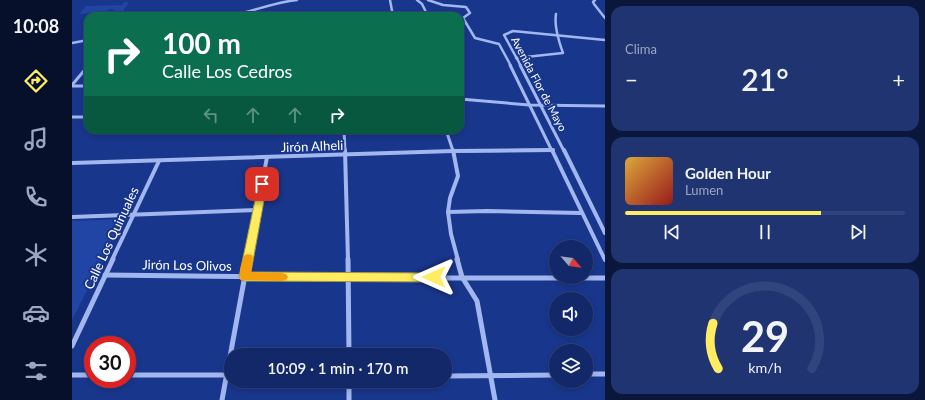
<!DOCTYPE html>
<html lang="es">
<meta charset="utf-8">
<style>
body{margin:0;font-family:Lato,sans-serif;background:#1f3471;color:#f1f3f6;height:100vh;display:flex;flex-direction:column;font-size:15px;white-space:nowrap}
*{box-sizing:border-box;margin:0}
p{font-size:13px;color:#9ca6c0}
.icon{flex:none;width:22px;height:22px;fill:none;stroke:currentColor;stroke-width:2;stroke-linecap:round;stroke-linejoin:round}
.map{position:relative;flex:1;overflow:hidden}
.drawer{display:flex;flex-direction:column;gap:6px;padding:6px;background:#0a163a;width:320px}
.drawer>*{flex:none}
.top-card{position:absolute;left:12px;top:12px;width:380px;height:122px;border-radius:12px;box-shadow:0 2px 6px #0003,0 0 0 1px #31447d;background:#0b6e4f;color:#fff;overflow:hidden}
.needle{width:26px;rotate:118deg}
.fabs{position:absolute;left:477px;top:240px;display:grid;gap:8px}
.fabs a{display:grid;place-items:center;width:44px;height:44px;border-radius:50%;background:#122869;box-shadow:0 2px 6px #0003,0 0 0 1px #31447d;font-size:20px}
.speed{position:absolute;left:12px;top:336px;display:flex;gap:8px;font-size:20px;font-weight:700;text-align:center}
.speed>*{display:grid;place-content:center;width:52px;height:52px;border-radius:50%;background:#122869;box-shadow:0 2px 6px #0003,0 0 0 1px #31447d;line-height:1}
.speed .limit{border:6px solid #d22;background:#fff;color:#111}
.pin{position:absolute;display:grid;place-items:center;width:34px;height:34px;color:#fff;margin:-17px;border-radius:8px;box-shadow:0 2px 6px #0006}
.me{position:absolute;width:44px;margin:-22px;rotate:270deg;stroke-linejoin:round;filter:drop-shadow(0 0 3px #0008)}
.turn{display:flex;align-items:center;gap:14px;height:84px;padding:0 12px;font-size:18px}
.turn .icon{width:52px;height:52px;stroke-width:2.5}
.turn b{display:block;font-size:28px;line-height:34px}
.lanes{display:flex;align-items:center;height:38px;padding:0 12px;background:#0003;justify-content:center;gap:20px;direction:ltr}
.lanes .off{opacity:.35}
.big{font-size:30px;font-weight:600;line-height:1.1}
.drawer .tile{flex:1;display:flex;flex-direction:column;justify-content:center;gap:6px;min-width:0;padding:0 14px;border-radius:12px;background:#1f3471}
.drawer .dial{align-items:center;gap:0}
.dial svg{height:104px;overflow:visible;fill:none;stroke:#31447d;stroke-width:7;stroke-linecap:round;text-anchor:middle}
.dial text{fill:#f1f3f6;stroke:none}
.song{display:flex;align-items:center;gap:12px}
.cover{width:48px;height:48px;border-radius:6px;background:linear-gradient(135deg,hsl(40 70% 55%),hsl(0 70% 35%))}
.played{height:4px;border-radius:2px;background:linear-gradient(90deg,#ffec60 70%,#31447d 70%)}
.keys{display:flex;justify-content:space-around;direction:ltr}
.heat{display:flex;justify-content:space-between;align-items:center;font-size:22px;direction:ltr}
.trip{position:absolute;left:152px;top:348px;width:228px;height:40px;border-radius:20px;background:#122869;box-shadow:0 2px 6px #0003,0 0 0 1px #31447d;font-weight:600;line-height:40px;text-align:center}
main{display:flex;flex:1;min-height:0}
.dock{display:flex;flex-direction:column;width:72px;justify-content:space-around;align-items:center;background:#07102a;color:#9ca6c0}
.dock .icon{width:28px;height:28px}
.dock .on{color:#ffec60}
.dock b{font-size:18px;color:#f1f3f6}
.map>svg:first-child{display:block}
.green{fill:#2045a5}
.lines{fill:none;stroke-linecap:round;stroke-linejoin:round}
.minor-far3{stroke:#a2b7ef;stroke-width:2.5}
.minor-far2{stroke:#a2b7ef;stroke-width:3}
.minor-far1{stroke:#a2b7ef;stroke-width:4}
.minor{stroke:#a2b7ef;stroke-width:5}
.route{fill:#ffec60;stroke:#a6993e}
.slow{fill:#f59e0b}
.labels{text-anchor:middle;stroke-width:4;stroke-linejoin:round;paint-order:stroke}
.far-street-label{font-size:11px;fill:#fff;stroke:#18368c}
.street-label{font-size:13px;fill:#fff;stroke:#18368c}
</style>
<main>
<nav class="dock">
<b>10:08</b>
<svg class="icon on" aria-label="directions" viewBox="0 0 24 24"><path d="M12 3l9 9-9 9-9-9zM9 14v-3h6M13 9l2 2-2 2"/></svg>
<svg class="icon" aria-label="music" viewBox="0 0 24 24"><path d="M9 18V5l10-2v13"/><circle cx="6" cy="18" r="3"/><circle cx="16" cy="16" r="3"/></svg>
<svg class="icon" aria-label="phone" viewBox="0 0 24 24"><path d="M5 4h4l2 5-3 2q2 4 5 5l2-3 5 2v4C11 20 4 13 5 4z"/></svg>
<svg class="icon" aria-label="climate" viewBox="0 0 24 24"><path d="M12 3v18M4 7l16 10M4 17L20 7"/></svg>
<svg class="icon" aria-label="car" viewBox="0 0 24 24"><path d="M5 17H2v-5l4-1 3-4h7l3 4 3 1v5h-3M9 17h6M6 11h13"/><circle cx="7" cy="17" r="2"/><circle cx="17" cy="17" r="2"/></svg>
<svg class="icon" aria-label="filters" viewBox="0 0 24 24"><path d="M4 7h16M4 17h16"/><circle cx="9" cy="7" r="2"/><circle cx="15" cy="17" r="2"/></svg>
</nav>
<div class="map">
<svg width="533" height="400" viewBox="0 0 533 400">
<rect width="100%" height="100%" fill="#18368c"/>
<g class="green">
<polygon points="52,2 57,2 48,16 33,14 43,10 40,9 29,12 7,14 14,6 50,5"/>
<polygon points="51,219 0,320 0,221"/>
</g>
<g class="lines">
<g class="minor-far3">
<polyline points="318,0 321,16"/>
<polyline points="345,0 350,4 356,16"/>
<polyline points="356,0 371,5 394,7 398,13 391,18 403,38 427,44 439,66"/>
<polyline points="523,0 521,2 522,4 533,18"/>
<path d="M157 16C180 12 202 2 225 0"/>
<polyline points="0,43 16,40"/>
<path d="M444 58 491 53C487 42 482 26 484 14"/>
<polyline points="449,66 432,35 441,31 533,40"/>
</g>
<g class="minor-far2">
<polyline points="438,65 480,151"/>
<polyline points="448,65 492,151"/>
<polyline points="388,84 388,91"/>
<polyline points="0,85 16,66"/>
<polyline points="0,86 16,86"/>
<polyline points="388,99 457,105 533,106"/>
<polyline points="0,117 16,117"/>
<polyline points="272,130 273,151"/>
<polyline points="374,130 381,151"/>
<polyline points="391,151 481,150"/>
</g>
<g class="minor-far1">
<polyline points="273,150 276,260"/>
<polyline points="381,150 386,176 378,198 376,212 379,234 386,260"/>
<polyline points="480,150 533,260"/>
<polyline points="492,150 533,233"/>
<polyline points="0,163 381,151 481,150"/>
<polyline points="376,212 415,211 509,213"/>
<polyline points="0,217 185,210"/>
<polyline points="40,260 87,161"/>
<polyline points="176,260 195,157"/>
</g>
<g class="minor">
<polyline points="276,259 277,355"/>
<polyline points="385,259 390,277 405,301 423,400"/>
<polyline points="33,275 277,278 533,278"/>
<polyline points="0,346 41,259"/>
<polyline points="514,374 533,374"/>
<polyline points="0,375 21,375"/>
<polyline points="55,375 159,375"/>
<polyline points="373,376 484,375"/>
<polyline points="277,381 277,400"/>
<polyline points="150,400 176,259"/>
</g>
</g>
<polygon class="route" points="187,181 193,181 195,184 179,272 362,273 366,274 367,277 366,280 362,282 173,281 169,280 167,277"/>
<path class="slow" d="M176 254 180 255 181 258 179 272 210 273 214 274 216 277 214 280 210 281 169 280C166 273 170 261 173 255Z"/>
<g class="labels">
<g class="far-street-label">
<text transform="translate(467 84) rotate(62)" y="4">Avenida Flor de Mayo</text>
</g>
<g class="street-label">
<text transform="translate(240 146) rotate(-2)" y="5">Jirón Alheli</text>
<text transform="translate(39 238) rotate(-65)" y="5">Calle Los Quinuales</text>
<text transform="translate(115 265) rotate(1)" y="5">Jirón Los Olivos</text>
</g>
</g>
</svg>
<div class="fabs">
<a><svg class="needle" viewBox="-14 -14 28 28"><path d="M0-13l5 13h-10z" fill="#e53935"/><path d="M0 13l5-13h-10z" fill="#9ca6c0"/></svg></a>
<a><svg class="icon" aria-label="sound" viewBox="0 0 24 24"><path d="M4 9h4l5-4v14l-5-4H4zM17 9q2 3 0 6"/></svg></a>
<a><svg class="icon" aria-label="layers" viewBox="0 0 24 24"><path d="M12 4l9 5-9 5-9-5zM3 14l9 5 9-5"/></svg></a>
</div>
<div class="speed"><div class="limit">30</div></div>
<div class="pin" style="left:190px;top:184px;background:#d93025"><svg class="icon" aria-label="arrive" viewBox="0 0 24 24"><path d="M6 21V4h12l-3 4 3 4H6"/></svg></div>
<svg class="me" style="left:362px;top:277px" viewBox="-20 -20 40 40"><path d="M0-17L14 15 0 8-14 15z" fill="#ffec60" stroke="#fff" stroke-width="4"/></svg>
<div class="trip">10:09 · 1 min · 170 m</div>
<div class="top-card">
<div class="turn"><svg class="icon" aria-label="right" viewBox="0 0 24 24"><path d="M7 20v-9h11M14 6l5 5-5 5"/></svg><div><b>100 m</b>Calle Los Cedros</div></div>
<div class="lanes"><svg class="icon off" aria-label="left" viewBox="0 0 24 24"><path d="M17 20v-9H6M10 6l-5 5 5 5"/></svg><svg class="icon off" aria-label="ahead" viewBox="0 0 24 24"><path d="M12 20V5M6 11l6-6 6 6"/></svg><svg class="icon off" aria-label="ahead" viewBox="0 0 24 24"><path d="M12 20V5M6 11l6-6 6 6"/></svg><svg class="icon" aria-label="right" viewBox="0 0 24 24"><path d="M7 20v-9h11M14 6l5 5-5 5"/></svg></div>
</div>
</div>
<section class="drawer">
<div class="tile"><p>Clima</p>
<div class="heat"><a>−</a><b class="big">21°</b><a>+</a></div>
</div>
<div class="tile">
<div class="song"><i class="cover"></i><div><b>Golden Hour</b><p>Lumen</p></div></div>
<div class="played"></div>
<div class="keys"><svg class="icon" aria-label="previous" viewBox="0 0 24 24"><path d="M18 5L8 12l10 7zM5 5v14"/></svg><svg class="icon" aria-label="pause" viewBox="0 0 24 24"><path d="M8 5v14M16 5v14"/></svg><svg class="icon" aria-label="next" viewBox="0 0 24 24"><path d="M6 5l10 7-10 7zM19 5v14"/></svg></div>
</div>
<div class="tile dial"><svg viewBox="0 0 100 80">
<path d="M14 69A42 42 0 1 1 86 69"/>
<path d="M14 69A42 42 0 0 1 10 34" stroke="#ffec60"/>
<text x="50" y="56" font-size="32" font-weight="700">29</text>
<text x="50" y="72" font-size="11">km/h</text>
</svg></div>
</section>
</main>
